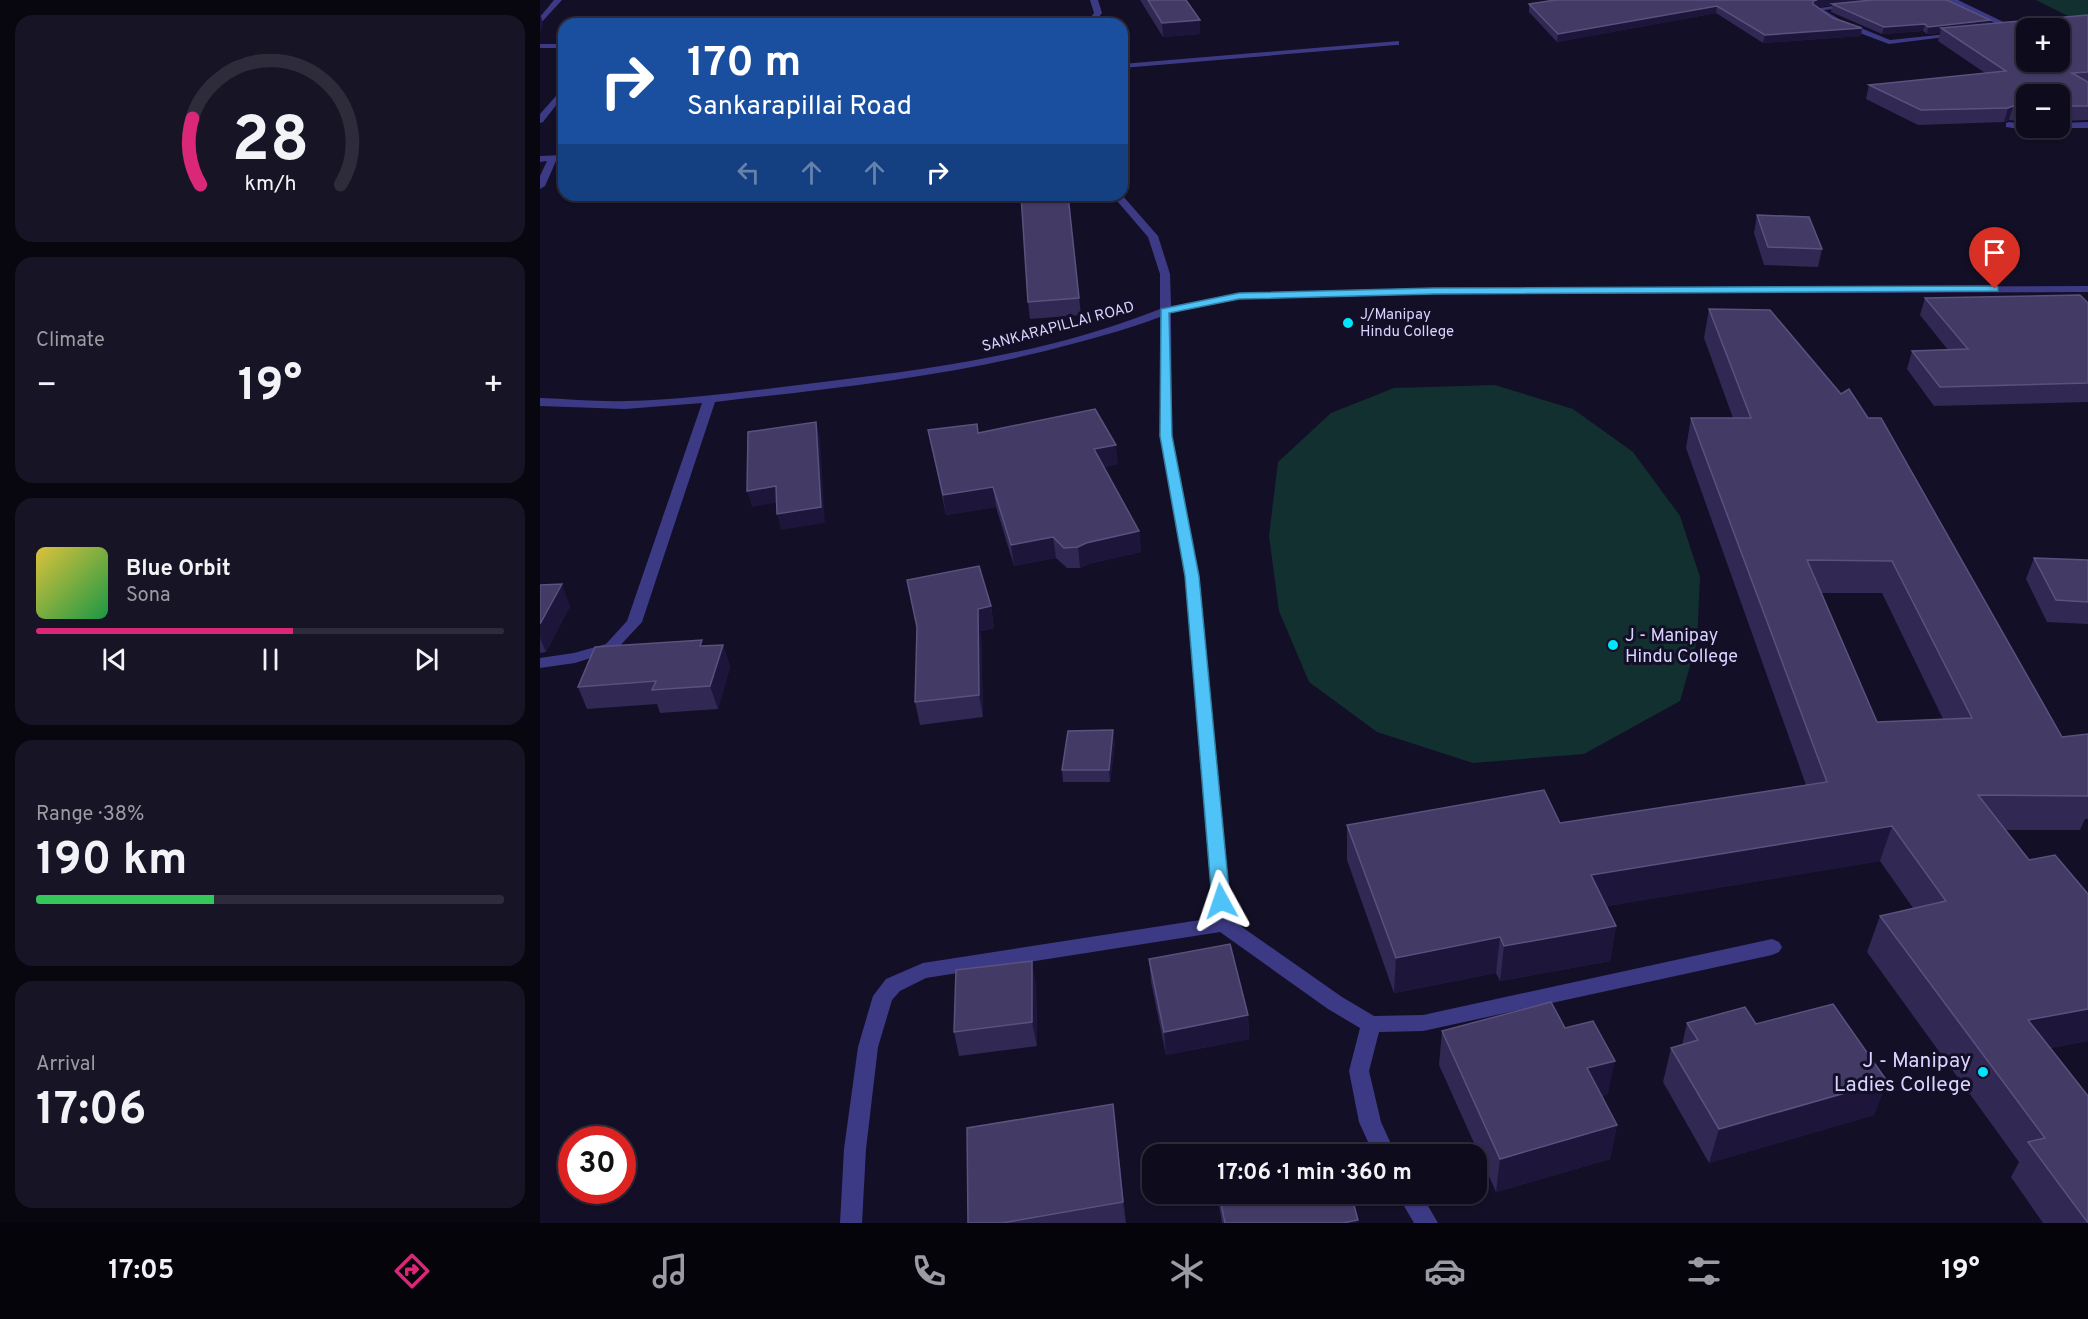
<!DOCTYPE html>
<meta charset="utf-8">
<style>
body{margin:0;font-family:Overpass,sans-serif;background:#171425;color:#f1f3f6;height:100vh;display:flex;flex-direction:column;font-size:22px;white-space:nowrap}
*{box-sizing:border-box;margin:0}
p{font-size:20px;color:#9b9ba3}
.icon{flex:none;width:33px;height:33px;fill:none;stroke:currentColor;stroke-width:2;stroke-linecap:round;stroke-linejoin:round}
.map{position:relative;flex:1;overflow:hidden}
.sheet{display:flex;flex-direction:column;gap:15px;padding:15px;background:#08060f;width:540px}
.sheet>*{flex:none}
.guide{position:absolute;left:18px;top:18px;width:570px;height:183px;border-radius:18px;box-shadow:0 2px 4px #0004,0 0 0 2px #2e2b3b;background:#1a4fa0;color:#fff;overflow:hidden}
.tools{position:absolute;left:1476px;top:18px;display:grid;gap:12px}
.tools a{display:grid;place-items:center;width:54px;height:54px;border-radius:12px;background:#0e0b1c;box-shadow:0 2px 4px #0004,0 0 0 2px #2e2b3b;font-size:30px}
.speed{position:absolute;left:18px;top:1126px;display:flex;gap:12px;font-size:30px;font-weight:700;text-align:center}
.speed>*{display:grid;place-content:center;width:78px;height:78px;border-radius:50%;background:#0e0b1c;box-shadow:0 2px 4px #0004,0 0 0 2px #2e2b3b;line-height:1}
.speed .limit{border:9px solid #d22;background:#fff;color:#111}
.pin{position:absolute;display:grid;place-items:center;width:51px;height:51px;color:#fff;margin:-62px -26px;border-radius:50% 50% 50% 0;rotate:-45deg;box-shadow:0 0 6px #0007}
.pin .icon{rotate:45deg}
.me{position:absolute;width:66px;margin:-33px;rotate:355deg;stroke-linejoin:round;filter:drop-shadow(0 0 4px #0008)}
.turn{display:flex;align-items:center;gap:21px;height:126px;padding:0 30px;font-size:27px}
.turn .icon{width:78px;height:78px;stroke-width:2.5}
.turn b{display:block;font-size:42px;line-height:51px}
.lanes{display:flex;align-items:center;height:57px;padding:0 30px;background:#0003;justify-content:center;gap:30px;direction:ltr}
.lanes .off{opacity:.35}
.big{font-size:45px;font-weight:700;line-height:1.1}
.sheet .card{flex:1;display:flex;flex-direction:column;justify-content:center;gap:9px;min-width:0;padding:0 21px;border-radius:18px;background:#171425}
.sheet .dial{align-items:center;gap:0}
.dial svg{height:156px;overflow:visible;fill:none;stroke:#2e2b3b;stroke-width:7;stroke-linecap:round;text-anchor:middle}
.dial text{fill:#f1f3f6;stroke:none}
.song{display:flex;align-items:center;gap:18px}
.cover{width:72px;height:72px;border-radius:9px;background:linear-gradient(135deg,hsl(50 70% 55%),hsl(140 70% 35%))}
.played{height:6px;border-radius:3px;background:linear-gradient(90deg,#db2777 55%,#2e2b3b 55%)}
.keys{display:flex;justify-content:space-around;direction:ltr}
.heat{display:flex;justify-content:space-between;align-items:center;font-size:33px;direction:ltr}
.charge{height:9px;border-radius:4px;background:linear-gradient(90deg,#34c759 38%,#2e2b3b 0)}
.trip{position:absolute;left:602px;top:1144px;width:345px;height:60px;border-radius:18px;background:#0e0b1c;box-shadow:0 2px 4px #0004,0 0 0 2px #2e2b3b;font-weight:700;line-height:60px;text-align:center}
.tabs{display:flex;height:96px;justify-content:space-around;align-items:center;background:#06040b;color:#9b9ba3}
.tabs .icon{width:42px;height:42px}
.tabs .current{color:#db2777}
.tabs b{font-size:27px;color:#f1f3f6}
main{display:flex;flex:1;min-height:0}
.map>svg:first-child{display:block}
.green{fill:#12302f}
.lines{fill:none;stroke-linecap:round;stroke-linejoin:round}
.minor{fill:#3d3a85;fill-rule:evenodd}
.wall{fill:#312854;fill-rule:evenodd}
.shaded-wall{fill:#1d163a}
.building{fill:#433a66;stroke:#5a527e;stroke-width:1.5;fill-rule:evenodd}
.route{fill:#4fc3f7;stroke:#337fa1;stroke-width:1.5}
.poi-dot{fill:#00e5ff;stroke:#130f26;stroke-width:2}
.labels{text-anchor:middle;stroke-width:6;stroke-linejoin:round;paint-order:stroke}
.far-poi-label{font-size:15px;fill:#d9d4ff;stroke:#130f26;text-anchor:start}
.far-street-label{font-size:15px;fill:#d9d4ff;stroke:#130f26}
.poi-label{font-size:18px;fill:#d9d4ff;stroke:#130f26;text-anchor:start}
.near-poi-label{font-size:21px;fill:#d9d4ff;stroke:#130f26;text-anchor:end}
</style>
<main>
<section class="sheet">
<div class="card dial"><svg viewBox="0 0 100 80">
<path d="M14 69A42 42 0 1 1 86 69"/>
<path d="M14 69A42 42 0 0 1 10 35" stroke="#db2777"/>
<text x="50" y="56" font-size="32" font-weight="700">28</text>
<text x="50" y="72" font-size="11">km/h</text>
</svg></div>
<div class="card"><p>Climate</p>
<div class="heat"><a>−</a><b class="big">19°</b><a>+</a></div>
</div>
<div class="card">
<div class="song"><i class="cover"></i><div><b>Blue Orbit</b><p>Sona</p></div></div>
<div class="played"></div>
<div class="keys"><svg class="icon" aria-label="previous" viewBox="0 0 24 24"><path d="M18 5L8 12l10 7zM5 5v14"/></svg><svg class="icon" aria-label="pause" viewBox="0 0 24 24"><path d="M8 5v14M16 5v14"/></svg><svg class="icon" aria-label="next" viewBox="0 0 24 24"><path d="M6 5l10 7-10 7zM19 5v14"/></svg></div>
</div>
<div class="card"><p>Range · 38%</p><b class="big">190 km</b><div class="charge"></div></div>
<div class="card"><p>Arrival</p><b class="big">17:06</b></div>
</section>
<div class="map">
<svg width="1548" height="1223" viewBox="0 0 1548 1223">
<rect width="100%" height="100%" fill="#130f26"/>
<g class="green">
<polygon points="1496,0 1548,0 1548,15 1530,17"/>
<polygon points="955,385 1033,409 1093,452 1140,516 1160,577 1157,641 1140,701 1044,754 933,763 837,732 769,682 739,611 729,536 738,462 791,413 854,388"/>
</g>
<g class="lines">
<g class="minor">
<polygon points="14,0 22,0 0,24 0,17"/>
<polygon points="550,0 558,0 562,13 554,24 546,24 554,13"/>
<polygon points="1408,0 1418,0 1478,29 1471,31"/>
<polygon points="1314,3 1311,7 1284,10 1299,19 1350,40 1417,33 1421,35 1349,44 1293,23 1273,9"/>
<polygon points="859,41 859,45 856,45 582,68 582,64"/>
<rect x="0" y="44" width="24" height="4"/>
<polygon points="24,87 24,95 3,122 0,123 0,114"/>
<polygon points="1469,122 1486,124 1486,128 1490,128 1486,130 1466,127 1466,123"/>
<polygon points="1548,122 1548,128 1517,128 1520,128 1520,123"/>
<polygon points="24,155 24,161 16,161 5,186 0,189 0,176 7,161 0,162 0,156"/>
<path d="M572 195H582L618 236 630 274 631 306 699 293 895 288 1548 286V292L895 294 699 299 631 313 632 436 659 576 692 920 802 997 834 1016 883 1015 1232 939 1239 942 1242 947 1239 952 1232 955 883 1031 839 1032 829 1071 841 1122 856 1155H834L819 1122 809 1071 820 1028 788 1009 680 932 386 978 360 991 352 1000 338 1047 326 1149 322 1223H300L304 1149 318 1047 333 996 346 979 383 963 673 918 645 576 620 436V317C591 328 562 336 532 344 415 376 295 388 175 402L102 622 76 650 35 663 0 668V658L34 653 66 644 87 621 162 403 85 409 0 406V398C29 399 58 402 87 401 155 399 223 389 291 381 402 368 515 351 620 309V274L608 237Z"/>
<polygon points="857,1194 881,1194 898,1223 874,1223"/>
</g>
</g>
<g class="wall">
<polygon points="600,0 646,0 660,20 660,34 623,37"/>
<polygon points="1015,0 1324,0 1298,4 1450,20 1449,24 1548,15 1548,120 1520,121 1520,94 1486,94 1486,122 1469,120 1464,122 1378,125 1326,99 1329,85 1445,73 1398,41 1400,33 1387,34 1383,31 1342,34 1291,12 1292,5 1278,7 1321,36 1223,43 1176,13 1017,42 989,12 989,4"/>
<polygon points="248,195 291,195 285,202 249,200"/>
<polygon points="528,195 541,315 490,319 488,302"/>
<polygon points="1217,215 1282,249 1278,267 1224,265 1214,233"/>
<polygon points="1385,298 1548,303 1548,402 1394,406 1367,369 1372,351 1408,350 1380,315"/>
<path d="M1169 309 1522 737 1548 734V819H1545L1540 830H1466L1489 860 1548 894V1041L1510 1048 1548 1223H1503L1471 1177 1479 1162 1327 952 1340 916 1373 908 1340 861 1067 906 1076 926 1070 961 960 981 956 973 854 993 807 860V825L1020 823 1266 785 1146 448 1151 418H1193L1164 338ZM1281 593H1342L1403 719 1337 722Z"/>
<polygon points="388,430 438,433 578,464 564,467 599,531 601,552 548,564 540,568 527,568 516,558 474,566 456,507 406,515"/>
<polygon points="1494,558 1548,560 1548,624 1507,622 1486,579"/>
<polygon points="0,585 30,606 6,652 0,653"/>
<polygon points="451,606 454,628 441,631 443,717 380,725 375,702"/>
<polygon points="183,645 190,667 178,709 120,713 117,704 47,709 38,687 164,646"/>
<polygon points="575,742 570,782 523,782 522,770"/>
<polygon points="609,959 708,1015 709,1039 626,1055 611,982"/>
<polygon points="496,984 497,1046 419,1056 414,1032"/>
<polygon points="1147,1023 1216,1024 1347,1081 1334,1115 1169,1163 1123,1082 1131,1048 1142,1045"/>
<polygon points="1025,1028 1068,1094 1062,1096 1077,1125 1070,1159 956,1192 899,1065 902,1031"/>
<polygon points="573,1104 586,1223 428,1223"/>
<polygon points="677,1194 811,1194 818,1220 818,1223 682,1223"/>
</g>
<g class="shaded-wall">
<polygon points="1277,0 1324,0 1271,8 1273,1"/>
<polygon points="1177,6 1176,13 1017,42 1018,34"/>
<polygon points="0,12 3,24 0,33"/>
<polygon points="660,20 660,34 623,37 622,23"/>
<polygon points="1450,20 1448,28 1401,28 1400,33 1387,34 1388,27"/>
<polygon points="1385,24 1383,31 1342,34 1344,27"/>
<polygon points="1322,28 1321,36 1223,43 1225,35"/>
<polygon points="1473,106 1469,120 1464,122 1468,108"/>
<polygon points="155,195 196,195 156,199"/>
<polygon points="283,195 291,195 285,202"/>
<polygon points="276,422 280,438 285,523 241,530 237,514"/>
<polygon points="576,445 578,464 557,469 554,449"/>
<polygon points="236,486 240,502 212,507 207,491"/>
<polygon points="453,487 456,507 406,515 403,495"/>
<polygon points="599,531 601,552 548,564 540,568 538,547 546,543"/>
<polygon points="513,537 516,558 474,566 471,545"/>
<polygon points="22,584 30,606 6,652 0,638 0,624"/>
<polygon points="451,606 454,628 441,631 443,717 439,695 438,609"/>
<polygon points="183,645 190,667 178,709 170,686"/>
<polygon points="573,730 575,742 570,782 569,770"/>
<polygon points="1352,826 1340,861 1045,910 1051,875"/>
<polygon points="1076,926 1070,961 960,981 964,946"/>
<polygon points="960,937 956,973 854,993 856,958"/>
<polygon points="492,961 496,984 497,1046 492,1022"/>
<polygon points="1548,1009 1548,1041 1472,1055 1488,1020"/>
<polygon points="708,1015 709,1039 626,1055 624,1032"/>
<polygon points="1075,1061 1068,1094 1041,1102 1047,1068"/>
<polygon points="1347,1081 1334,1115 1169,1163 1179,1129"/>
<polygon points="573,1104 576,1127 586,1223 583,1202"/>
<polygon points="1077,1125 1070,1159 956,1192 960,1159"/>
<polygon points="818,1220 818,1223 803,1223"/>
</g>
<g class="building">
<polygon points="608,0 646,0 660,20 622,23"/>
<polygon points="1015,0 1277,0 1273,1 1273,4 1293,18 1322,28 1225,35 1177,6 1018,34 989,4"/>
<polygon points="1332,0 1407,0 1450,20 1388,27 1385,24 1344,27 1292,4"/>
<path d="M1548 15V72L1532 73 1548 82V106H1520V94H1486V107L1473 106 1468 108 1381 110 1329 85 1466 71 1401 28ZM1486 28H1520V62H1486Z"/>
<polygon points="481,195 528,195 539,298 488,302"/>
<polygon points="1217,215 1269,217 1282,249 1228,247"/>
<polygon points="1540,295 1548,303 1548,383 1400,387 1372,351 1428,349 1385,298"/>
<path d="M1169 309 1230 310 1301 394 1309 389 1328 418H1341L1522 737 1548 734V796L1438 795 1489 860 1515 855 1548 894V1009L1488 1020 1548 1096V1223L1488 1142 1505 1138 1340 916 1406 901 1352 826 1051 875 1076 926 964 946 960 937 856 958 807 825 1004 790 1020 823 1287 782 1151 418H1211ZM1267 560 1352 561 1432 718 1337 722Z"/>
<polygon points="555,409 576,445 554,449 599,531 546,543 538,547 524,548 513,537 471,545 453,487 403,495 388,430 437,424 438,433"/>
<polygon points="276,422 281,507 237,514 236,486 207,491 208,432"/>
<polygon points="1494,558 1548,560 1548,602 1516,600"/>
<polygon points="439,566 451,606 438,609 439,695 375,702 377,627 367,580"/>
<polygon points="22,584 0,624 0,585"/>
<polygon points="162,640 160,646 183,645 170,686 112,690 116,681 38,687 55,647"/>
<polygon points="573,730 569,770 522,770 528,731"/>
<polygon points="690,944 708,1015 624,1032 609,959"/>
<polygon points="492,961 492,1022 414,1032 416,970"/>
<polygon points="1011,1002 1025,1028 1053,1021 1075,1061 1047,1068 1077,1125 960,1159 902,1031"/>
<polygon points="1293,1004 1347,1081 1179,1129 1131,1048 1158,1040 1147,1023 1205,1007 1216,1024"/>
<polygon points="573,1104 583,1202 462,1223 428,1223 427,1128"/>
<polygon points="799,1152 800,1155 786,1155"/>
<polygon points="679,1194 811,1194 818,1220 803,1223 685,1223"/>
</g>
<polygon class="route" points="1455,286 1458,287 1458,291 894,294 699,299 629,313 632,436 659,576 690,901 687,906 681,907 675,906 672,901 645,576 620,436 621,309 699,293 894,288"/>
<g class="poi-dot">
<circle cx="808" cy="323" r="6"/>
<circle cx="1073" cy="645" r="6"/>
<circle cx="1443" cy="1072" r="6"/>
</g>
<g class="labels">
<g class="far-poi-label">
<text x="820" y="319">J/Manipay<tspan x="820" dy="17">Hindu College</tspan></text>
</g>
<g class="far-street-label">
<text transform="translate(518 326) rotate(-15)" y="5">SANKARAPILLAI ROAD</text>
</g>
<g class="poi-label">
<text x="1085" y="641">J - Manipay<tspan x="1085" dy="21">Hindu College</tspan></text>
</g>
<g class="near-poi-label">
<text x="1431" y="1067">J - Manipay<tspan x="1431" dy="24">Ladies College</tspan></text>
</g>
</g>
</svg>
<div class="tools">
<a>+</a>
<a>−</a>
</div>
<div class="speed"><div class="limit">30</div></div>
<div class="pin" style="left:1455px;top:289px;background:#d93025"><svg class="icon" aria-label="arrive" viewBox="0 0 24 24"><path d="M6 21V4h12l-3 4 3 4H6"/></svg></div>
<svg class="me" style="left:681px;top:901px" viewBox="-20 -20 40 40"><path d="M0-17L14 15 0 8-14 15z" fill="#4fc3f7" stroke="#fff" stroke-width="4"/></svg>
<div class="trip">17:06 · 1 min · 360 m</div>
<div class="guide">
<div class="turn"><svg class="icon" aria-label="right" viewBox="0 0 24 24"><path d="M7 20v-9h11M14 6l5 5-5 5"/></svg><div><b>170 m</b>Sankarapillai Road</div></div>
<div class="lanes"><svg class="icon off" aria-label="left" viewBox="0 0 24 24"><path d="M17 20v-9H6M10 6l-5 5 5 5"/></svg><svg class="icon off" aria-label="ahead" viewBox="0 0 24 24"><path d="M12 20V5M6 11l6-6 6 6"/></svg><svg class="icon off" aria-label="ahead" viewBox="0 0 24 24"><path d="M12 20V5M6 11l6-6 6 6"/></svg><svg class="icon" aria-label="right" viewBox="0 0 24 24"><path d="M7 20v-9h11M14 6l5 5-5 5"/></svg></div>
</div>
</div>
</main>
<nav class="tabs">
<b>17:05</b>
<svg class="icon current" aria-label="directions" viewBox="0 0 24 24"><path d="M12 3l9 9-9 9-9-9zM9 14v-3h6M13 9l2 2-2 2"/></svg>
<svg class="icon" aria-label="music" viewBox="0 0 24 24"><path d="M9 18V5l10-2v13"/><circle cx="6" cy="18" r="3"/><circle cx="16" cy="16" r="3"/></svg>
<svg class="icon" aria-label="phone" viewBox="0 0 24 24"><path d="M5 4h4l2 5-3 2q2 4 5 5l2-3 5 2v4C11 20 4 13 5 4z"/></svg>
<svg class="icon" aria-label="climate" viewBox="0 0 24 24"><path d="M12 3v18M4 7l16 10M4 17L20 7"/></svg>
<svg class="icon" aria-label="car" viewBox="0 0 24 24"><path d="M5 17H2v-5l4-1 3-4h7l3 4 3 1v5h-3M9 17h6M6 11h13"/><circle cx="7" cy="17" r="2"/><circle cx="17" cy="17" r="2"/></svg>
<svg class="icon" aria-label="filters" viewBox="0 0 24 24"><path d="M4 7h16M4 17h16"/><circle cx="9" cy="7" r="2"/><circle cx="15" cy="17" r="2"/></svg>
<b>19°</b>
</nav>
